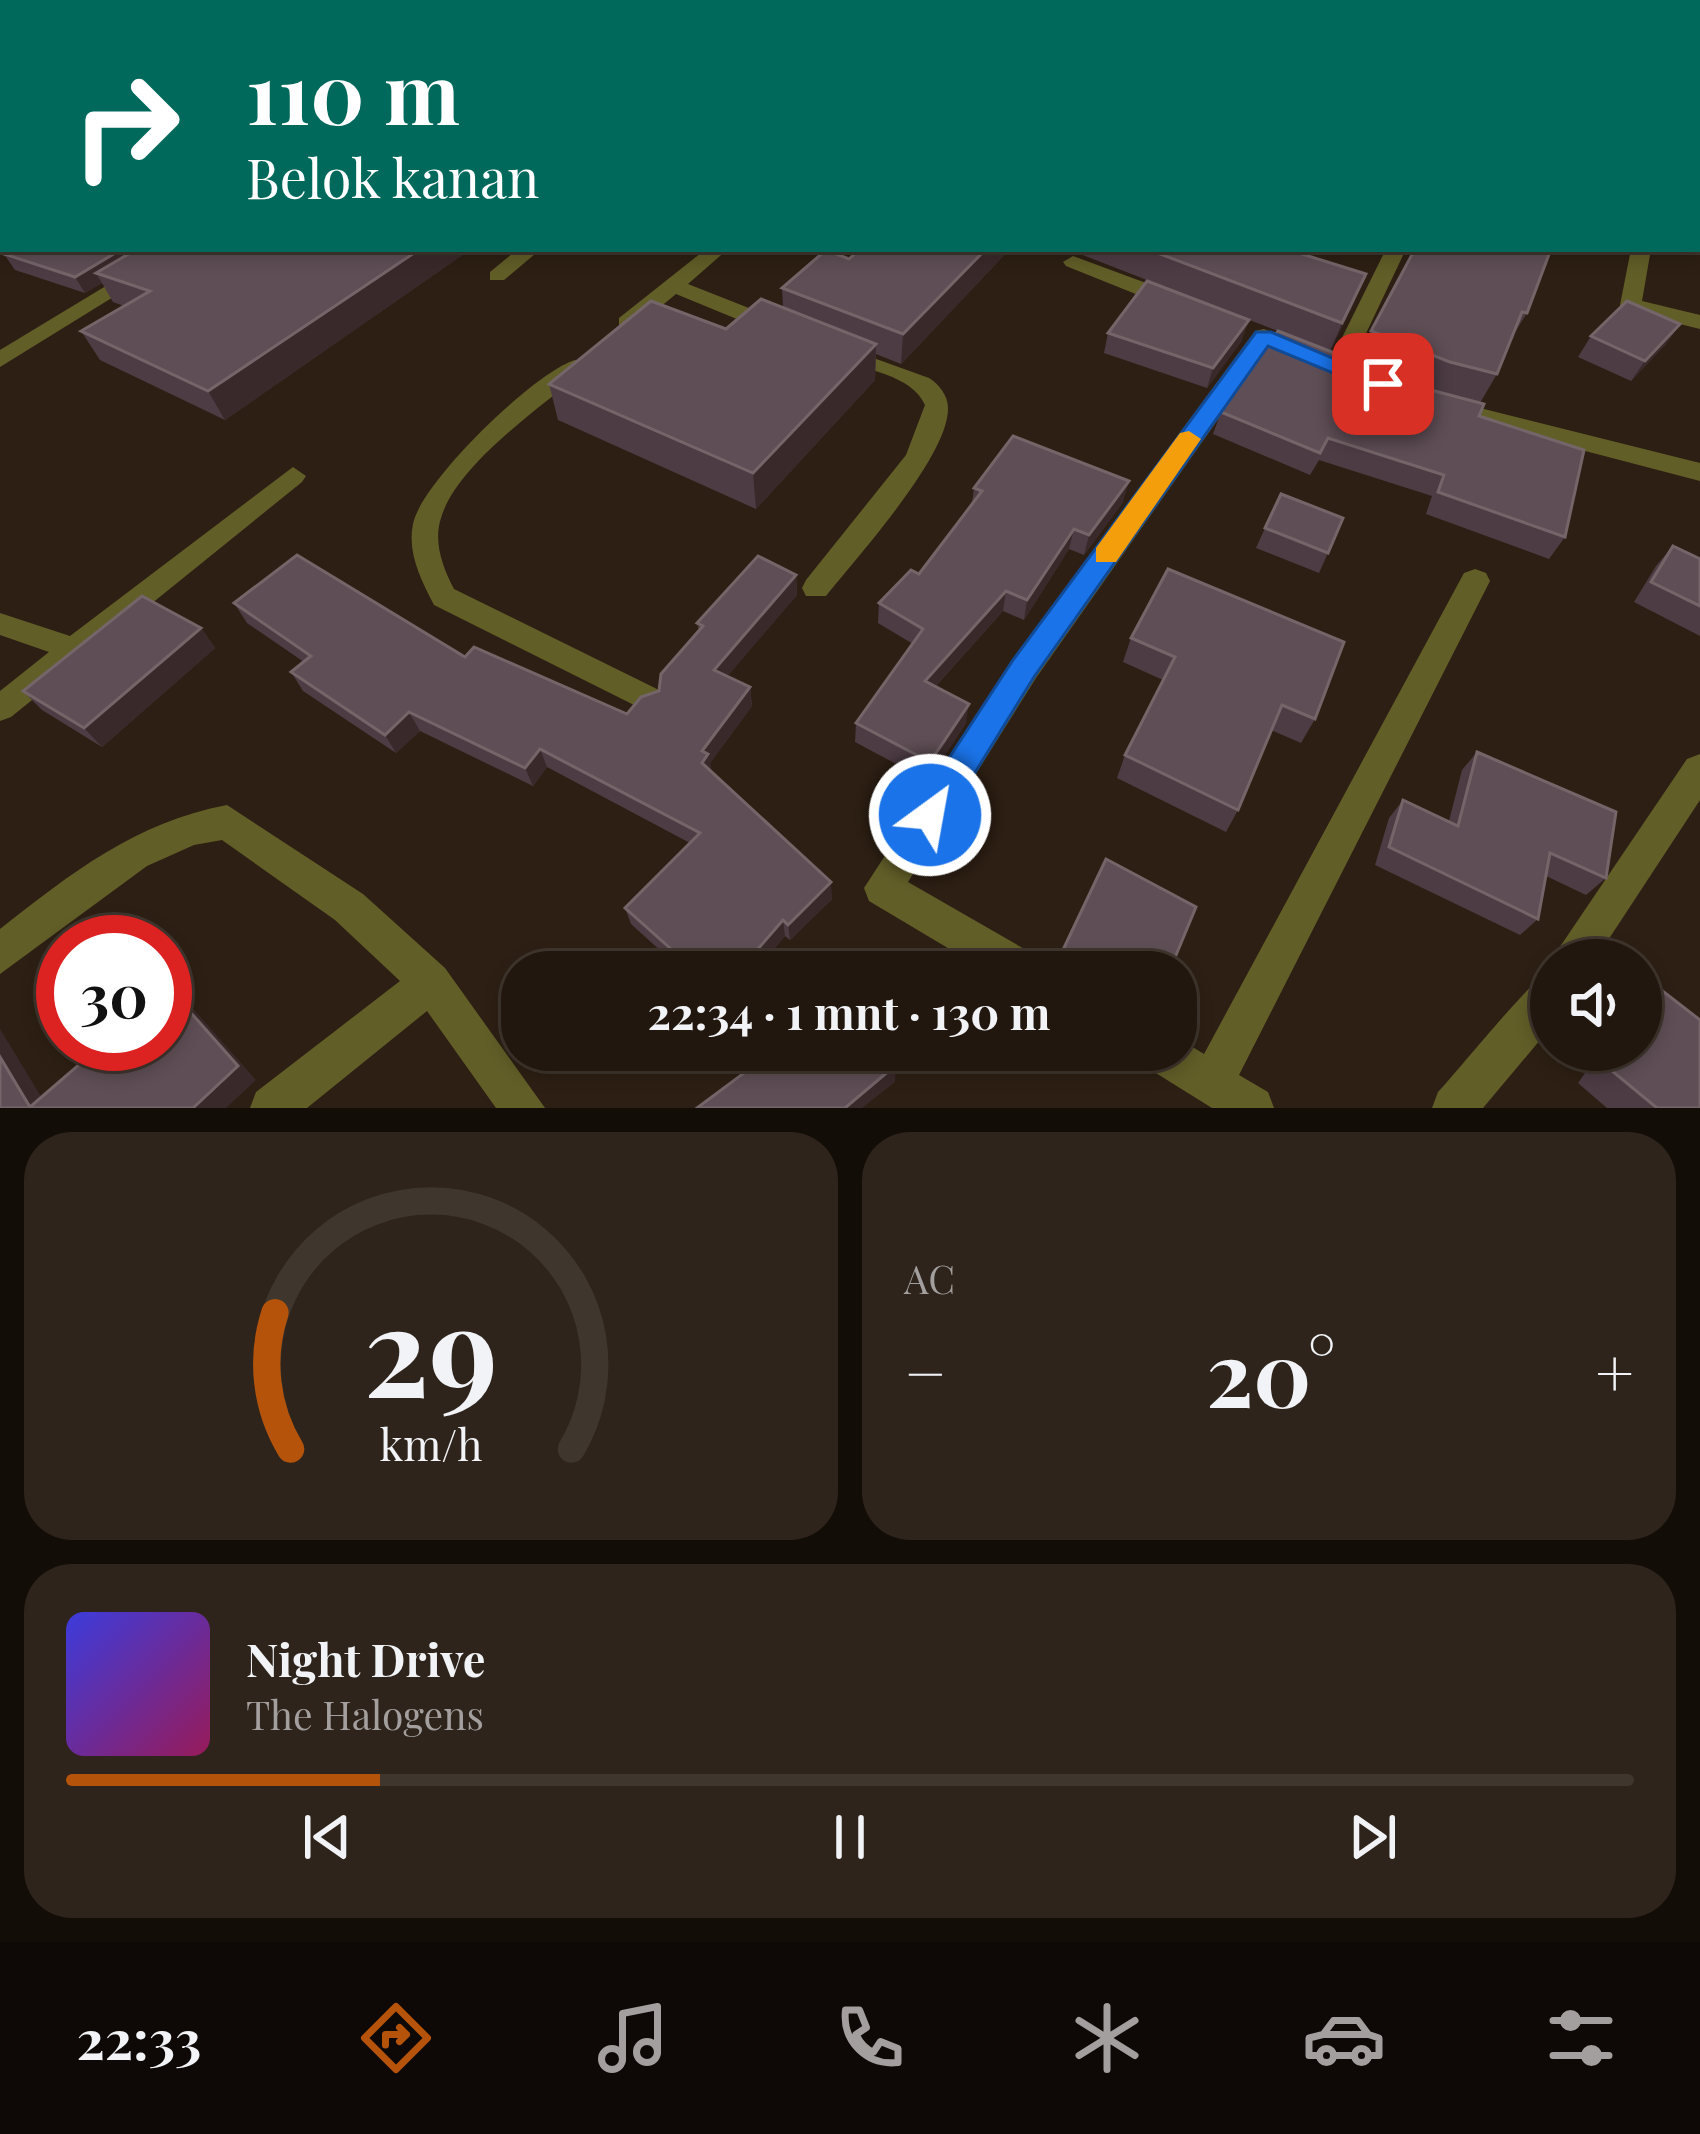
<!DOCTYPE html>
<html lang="id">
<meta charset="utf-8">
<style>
body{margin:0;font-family:"Playfair Display",serif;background:#2e241c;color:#f1f3f6;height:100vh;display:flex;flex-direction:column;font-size:45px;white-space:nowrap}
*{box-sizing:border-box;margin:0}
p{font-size:39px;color:#a29f9e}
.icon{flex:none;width:66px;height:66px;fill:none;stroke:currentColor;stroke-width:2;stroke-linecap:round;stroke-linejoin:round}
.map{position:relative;height:1108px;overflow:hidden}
.sheet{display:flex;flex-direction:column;gap:24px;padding:24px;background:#130d08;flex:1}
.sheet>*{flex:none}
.guide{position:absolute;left:0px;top:0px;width:1701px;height:252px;box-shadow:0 6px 18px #0003,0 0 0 3px #3f362e;background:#00695c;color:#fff;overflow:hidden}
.controls{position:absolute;left:1530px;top:939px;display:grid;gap:24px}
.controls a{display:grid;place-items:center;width:132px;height:132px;border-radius:50%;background:#22170e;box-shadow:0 6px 18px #0003,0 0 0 3px #3f362e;font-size:60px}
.speed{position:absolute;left:36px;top:915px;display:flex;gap:24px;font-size:60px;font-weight:700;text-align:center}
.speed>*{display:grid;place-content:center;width:156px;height:156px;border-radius:50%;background:#22170e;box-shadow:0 6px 18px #0003,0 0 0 3px #3f362e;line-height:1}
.speed .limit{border:18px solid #d22;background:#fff;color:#111}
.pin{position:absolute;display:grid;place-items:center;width:102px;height:102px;color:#fff;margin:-51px;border-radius:24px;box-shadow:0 6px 18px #0006}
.me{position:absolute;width:132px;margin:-66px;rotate:32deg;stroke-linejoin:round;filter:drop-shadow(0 0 9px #0008)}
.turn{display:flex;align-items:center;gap:42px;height:252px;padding:0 48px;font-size:54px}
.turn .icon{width:156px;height:156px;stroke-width:2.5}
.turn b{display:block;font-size:84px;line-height:102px}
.big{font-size:90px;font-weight:700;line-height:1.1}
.sheet .card{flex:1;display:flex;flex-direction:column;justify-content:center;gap:18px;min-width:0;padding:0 42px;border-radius:48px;background:#2e241c}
.sheet .dial{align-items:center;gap:0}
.dial svg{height:312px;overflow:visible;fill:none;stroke:#3f362e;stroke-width:7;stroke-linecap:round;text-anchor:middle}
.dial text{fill:#f1f3f6;stroke:none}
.song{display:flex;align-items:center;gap:36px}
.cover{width:144px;height:144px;border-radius:18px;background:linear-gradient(135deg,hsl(240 70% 55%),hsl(330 70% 35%))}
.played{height:12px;border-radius:6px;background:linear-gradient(90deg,#b45309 20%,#3f362e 20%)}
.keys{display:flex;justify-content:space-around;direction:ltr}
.heat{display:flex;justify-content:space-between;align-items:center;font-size:66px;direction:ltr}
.sheet .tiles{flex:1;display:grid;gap:24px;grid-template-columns:1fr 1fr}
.card:last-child{grid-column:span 2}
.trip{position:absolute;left:501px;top:951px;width:696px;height:120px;border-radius:48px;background:#22170e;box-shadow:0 6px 18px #0003,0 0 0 3px #3f362e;font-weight:700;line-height:120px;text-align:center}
.tabs{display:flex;height:192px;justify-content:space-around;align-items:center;background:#0e0906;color:#a29f9e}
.tabs .icon{width:84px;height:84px}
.tabs .selected{color:#b45309}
.tabs b{font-size:54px;color:#f1f3f6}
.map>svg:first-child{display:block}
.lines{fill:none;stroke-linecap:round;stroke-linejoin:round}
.service{fill:#625e28;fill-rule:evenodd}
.minor{fill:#625e28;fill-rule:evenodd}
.wall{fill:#4e3c45}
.shaded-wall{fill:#3a292a}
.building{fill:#5f4e55;stroke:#746569;stroke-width:3}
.route{fill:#1a73e8;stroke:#114b97;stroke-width:3}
.slow{fill:#f59e0b}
</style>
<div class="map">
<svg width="1700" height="1108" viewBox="0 0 1700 1108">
<rect width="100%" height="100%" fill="#2d1f13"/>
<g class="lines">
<g class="service">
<polygon points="167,249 191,249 0,367 0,350"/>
<polygon points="518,249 541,249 504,280 490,280 490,272"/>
<polygon points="706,249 728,249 688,284 782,321 782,331 766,331 676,294 635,328 619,328 619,318"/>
<polygon points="1386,249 1406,249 1352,363 1373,376 1362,383 1328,366"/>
<polygon points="1631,249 1651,249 1642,301 1700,315 1700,329 1623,310 1620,305"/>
<polygon points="1073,256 1184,297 1187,302 1176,308 1168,307 1066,266 1063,262"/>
<path d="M843 347 929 378C939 384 948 396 948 408 949 456 857 557 826 596H806L802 588 806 580 906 455 925 405C912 375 864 369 835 359V349Z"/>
<path d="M575 360 583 362V372C541 407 457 464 441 518 433 542 443 568 454 589L659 690 663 699 659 708 648 712 434 605C421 580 407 553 413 524 421 482 535 372 575 360Z"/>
<polygon points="1448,400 1700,463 1700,481 1440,413 1436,408 1440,403"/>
<polygon points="293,467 306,476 302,482 11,717 0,721 0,691 49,652 0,635 0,613 70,636"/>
</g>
<g class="minor">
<polygon points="1264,329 1318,353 1306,361 1269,347 1036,678 908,882 1040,958 1046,972 988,972 869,901 864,888 1012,660 1255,331"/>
<polygon points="1475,569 1486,573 1490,581 1239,1075 1268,1092 1274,1108 1212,1108 1143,1065 1137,1050 1176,1050 1176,1037 1204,1054 1464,573"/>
<polygon points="1700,754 1700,800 1595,960 1551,960 1687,759"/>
<path d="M227 805 363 894 445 968 545 1108H496L427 1011 307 1108H250L256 1092 400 981 335 920 222 840 194 845 147 866 0 974V929C71 873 136 822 227 805Z"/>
<path d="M1551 970V1027L1483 1108H1432L1438 1092C1459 1070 1533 977 1551 970Z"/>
</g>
</g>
<g class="wall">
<polygon points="0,0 196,0 190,3 3,3 3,249 208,249 217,252 222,249 471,249 225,420 100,360 81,331 124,306 113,302 102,283 85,293 15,270 6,257 0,254"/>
<polygon points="409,0 504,0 498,3 421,3"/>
<polygon points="650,0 1700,0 1700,179 1698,179 1698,3 1377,3 1365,0 1363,3 645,3"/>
<polygon points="1010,249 901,364 876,354 875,380 756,509 558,420 549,384 726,329 783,307 782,288 849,259"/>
<polygon points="1063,249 1286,249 1366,274 1330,351 1431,390 1358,361 1371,331 1415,249 1527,313 1509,342 1497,374 1480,403 1479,416 1565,537 1549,559 1426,514 1432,496 1319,460 1310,475 1213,434 1221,412 1278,331 1075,252"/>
<polygon points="1680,324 1666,344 1631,381 1578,357 1591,336"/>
<polygon points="1108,333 1242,340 1207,388 1104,353"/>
<polygon points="974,488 1123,502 1084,555 1069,549 1024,620 1003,611 935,687 966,723 928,781 855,742 856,723 913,644 878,623 879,603 919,574 972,503"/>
<polygon points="1265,528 1328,553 1319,573 1256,548"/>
<polygon points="1673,546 1700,559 1700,636 1634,602 1656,566"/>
<polygon points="796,575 797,595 727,676 750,687 752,706 710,763 711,771 832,899 790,940 785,936 754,972 684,972 631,924 625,908 690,843 547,767 533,786 420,731 396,753 303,691 291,672 304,662 247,623 234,603 465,657 627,714 659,691 699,631 697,623"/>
<polygon points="201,628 215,648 102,747 42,710 23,691"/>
<polygon points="1131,638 1315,719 1301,743 1271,730 1238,810 1226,832 1117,778 1125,755 1163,680 1123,662"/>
<polygon points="1477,752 1606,878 1586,895 1546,876 1538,919 1520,935 1375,865 1389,818 1403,800 1449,821 1462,770"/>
<polygon points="1062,952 1169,972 1064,972 1056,968"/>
<polygon points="1660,989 1700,1108 1607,1108 1578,1083 1601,1050 1641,1050 1641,1002"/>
</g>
<g class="shaded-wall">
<polygon points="159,0 196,0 190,3 152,3"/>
<polygon points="478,0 504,0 498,3 472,3"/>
<polygon points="122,249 145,249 96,273 102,283 85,293 75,277"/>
<polygon points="420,249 471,249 225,420 208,391"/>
<polygon points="986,249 1010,249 901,364 903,334"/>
<polygon points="1366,274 1354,303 1330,352 1342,323"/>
<polygon points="1249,320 1242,340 1207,388 1213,368"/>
<polygon points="1680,324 1666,344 1631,381 1645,361"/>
<polygon points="876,344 875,380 756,509 753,473"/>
<polygon points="1129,481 1123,502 1084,555 1089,535"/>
<polygon points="1074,529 1069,549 1024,620 1027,600"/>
<polygon points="796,575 797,595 717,689 714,670"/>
<polygon points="1006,591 1003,611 923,700 925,681"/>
<polygon points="201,628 215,648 102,747 84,728"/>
<polygon points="750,687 752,706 710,763 712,773 702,763 702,751"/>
<polygon points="969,704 966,723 928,781 930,762"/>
<polygon points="409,712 420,731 396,753 385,735"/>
<polygon points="540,749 547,767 533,786 525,768"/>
<polygon points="831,882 832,899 790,940 788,925"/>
<polygon points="783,920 785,936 754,972 738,972"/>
<polygon points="169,988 188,1003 256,1080 226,1108 193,1108"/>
<polygon points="0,1029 48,1108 30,1107 0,1057"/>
<polygon points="896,1065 895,1082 862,1108 844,1108"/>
</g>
<g class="building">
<polygon points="0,0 159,0 152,3 3,3 3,243 0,242"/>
<polygon points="453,0 478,0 472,3"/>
<polygon points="650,0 1352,0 1350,3 645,3"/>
<polygon points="1459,0 1700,0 1700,148 1698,147 1698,3 1457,3"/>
<polygon points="13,249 122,249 75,277 4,254"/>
<polygon points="137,249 208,249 217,252 222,249 420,249 208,391 81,331 150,291 96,273"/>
<polygon points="860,249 986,249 903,334 782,288 826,250 849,259"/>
<polygon points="1147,249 1286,249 1366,274 1342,323"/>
<polygon points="1415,249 1551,249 1527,313 1522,312 1497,374 1450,362 1371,331"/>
<polygon points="1147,281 1249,320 1213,368 1108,333"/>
<polygon points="761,299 876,344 753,473 549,384 651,301 726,329"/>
<polygon points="1627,301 1680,324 1645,361 1591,336"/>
<polygon points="1278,331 1427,389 1484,404 1479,416 1584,450 1565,537 1438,492 1444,475 1328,438 1320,453 1221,412"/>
<polygon points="1013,436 1129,481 1089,535 1074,529 1027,600 1006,591 925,681 969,704 930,762 856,723 923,629 879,603 911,570 919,574 982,491 974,488"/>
<polygon points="1281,494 1343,518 1328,553 1265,528"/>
<polygon points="1673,546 1700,559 1700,606 1651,582"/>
<polygon points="297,555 465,657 474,647 627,714 641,697 659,691 661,674 703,626 697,623 758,556 796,575 714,670 750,687 702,751 708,754 702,763 831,882 788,925 783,920 738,972 697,972 625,908 700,833 540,749 525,768 409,712 385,735 291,672 311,656 234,603"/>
<polygon points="1168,569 1344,642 1315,719 1282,705 1238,810 1125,755 1175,657 1131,638"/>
<polygon points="142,596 201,628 84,728 23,691"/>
<polygon points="1477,752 1616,812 1606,878 1550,853 1538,919 1389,847 1403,800 1458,826"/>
<polygon points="1106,859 1196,907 1169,972 1097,972 1062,952"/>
<polygon points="169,988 238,1066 193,1108 0,1108 0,1057 30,1107 103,1044 165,1044 165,991"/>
<polygon points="1660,989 1700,1020 1700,1108 1657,1108 1606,1066 1617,1050 1641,1050 1641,1016"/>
<polygon points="775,1050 886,1050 896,1065 845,1108 697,1108"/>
</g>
<polygon class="route" points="1256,332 1271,332 1394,384 1383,392 1374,390 1268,346 1034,677 942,826 930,830 919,826 914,815 919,804 1013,660"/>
<polygon class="slow" points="1189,431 1201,439 1116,562 1096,562 1096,548 1180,433"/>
</svg>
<div class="controls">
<a><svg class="icon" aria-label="sound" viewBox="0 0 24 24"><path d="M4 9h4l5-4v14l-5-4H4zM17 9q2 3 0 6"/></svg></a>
</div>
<div class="speed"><div class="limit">30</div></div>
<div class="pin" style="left:1383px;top:384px;background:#d93025"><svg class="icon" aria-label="arrive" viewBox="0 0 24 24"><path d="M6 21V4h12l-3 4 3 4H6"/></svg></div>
<svg class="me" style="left:930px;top:815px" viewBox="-20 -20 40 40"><circle r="17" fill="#1a73e8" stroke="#fff" stroke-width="3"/><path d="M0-11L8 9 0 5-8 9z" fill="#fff"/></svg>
<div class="trip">22:34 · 1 mnt · 130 m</div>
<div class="guide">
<div class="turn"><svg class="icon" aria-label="right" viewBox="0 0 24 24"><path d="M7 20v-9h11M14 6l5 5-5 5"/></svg><div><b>110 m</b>Belok kanan</div></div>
</div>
</div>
<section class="sheet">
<div class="tiles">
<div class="card dial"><svg viewBox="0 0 100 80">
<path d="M14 69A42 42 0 1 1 86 69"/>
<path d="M14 69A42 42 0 0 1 10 34" stroke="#b45309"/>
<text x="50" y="56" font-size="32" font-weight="700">29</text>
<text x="50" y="72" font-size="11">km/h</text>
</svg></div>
<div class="card"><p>AC</p>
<div class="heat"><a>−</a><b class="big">20°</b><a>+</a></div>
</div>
<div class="card">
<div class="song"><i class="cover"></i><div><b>Night Drive</b><p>The Halogens</p></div></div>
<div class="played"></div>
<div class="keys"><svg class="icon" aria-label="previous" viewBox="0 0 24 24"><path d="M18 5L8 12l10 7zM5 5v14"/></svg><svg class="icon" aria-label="pause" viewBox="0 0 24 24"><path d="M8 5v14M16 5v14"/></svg><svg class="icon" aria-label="next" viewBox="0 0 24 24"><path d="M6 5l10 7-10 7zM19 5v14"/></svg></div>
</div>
</div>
</section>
<nav class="tabs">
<b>22:33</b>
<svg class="icon selected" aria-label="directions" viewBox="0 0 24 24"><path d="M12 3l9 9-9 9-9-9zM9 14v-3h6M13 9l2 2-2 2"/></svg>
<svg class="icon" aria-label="music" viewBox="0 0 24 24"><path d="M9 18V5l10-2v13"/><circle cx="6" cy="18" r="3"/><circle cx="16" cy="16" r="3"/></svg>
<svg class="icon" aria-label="phone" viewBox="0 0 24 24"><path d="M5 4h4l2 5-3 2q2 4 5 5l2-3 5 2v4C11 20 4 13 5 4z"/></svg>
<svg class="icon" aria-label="climate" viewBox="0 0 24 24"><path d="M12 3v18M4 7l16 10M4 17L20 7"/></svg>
<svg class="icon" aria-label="car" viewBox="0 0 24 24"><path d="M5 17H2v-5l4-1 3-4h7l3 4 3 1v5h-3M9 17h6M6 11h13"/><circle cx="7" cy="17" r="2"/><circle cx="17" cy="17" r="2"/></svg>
<svg class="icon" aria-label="filters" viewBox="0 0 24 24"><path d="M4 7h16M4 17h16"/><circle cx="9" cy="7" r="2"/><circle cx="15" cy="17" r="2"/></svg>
</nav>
